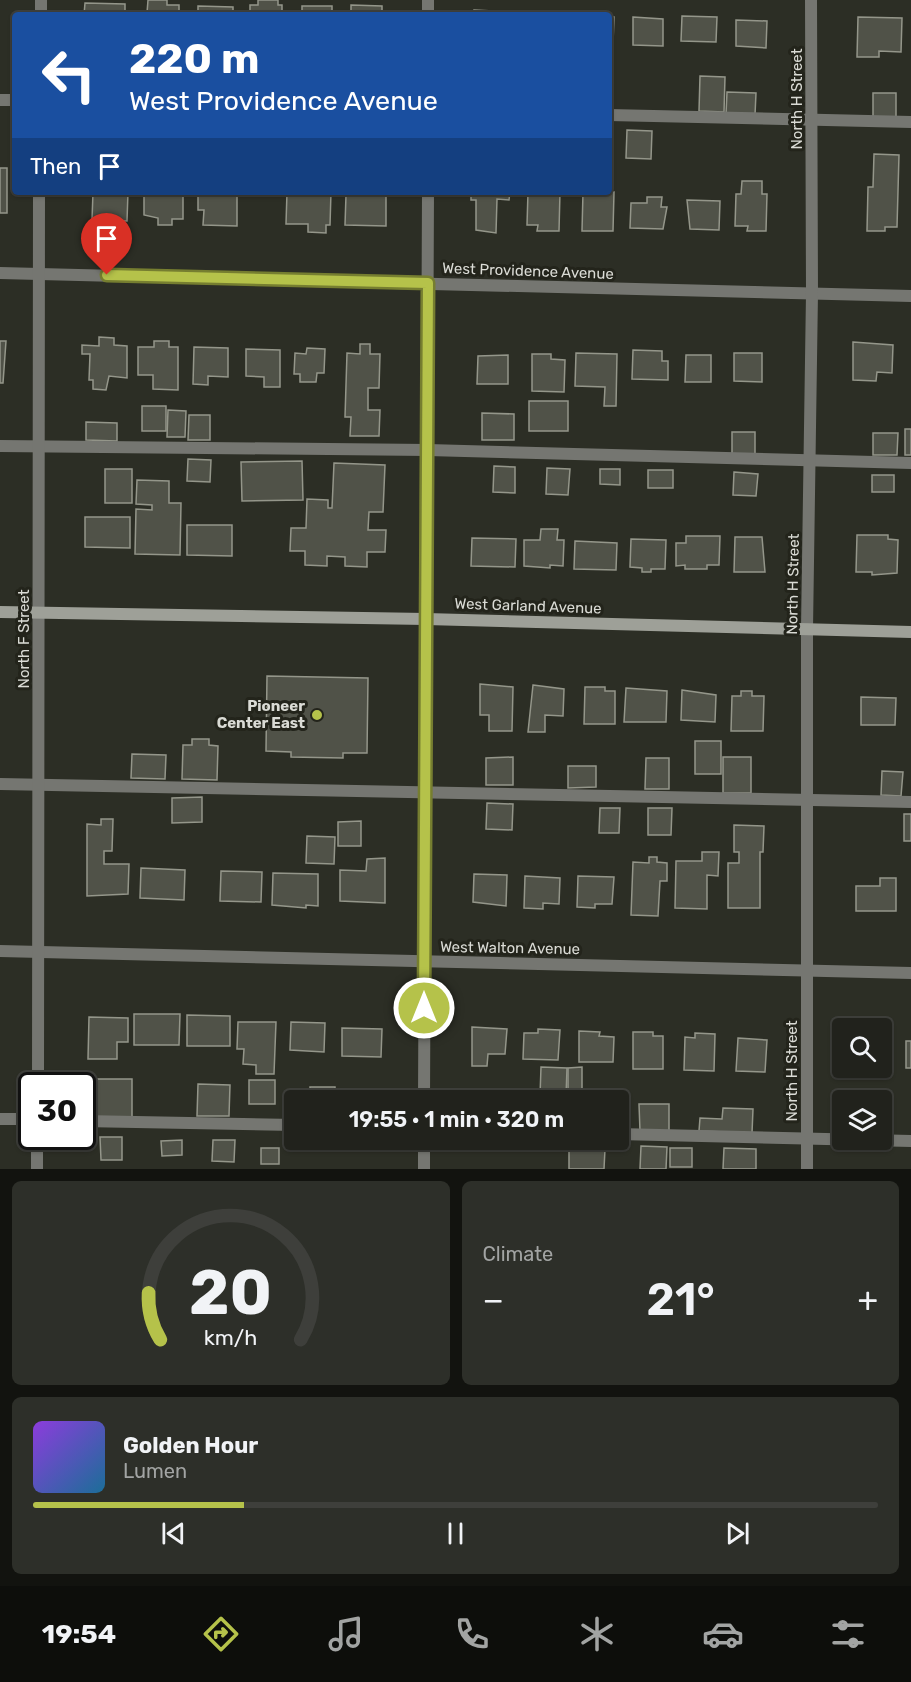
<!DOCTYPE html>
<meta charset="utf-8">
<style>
body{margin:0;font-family:Rubik,sans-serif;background:#2d2f29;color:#f1f3f6;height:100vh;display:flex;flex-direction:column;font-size:22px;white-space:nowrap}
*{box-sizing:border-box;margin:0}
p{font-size:20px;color:#a2a4a3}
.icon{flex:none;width:33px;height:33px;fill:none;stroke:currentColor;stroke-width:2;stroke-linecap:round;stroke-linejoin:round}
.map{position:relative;height:1169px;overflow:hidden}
.details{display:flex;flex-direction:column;gap:12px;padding:12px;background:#12130f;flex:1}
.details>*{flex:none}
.banner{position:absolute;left:12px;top:12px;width:600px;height:183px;border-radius:6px;box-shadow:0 2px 4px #0004,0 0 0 2px #3e3f3b;background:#1a4fa0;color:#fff;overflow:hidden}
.buttons{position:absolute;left:832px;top:1018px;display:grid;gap:12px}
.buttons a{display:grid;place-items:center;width:60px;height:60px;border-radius:6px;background:#21221c;box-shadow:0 2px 4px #0004,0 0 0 2px #3e3f3b;font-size:30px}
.speed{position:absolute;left:18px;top:1072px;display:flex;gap:12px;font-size:30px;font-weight:700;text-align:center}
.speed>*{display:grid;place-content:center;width:78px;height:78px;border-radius:50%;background:#21221c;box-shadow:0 2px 4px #0004,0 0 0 2px #3e3f3b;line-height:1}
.speed .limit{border:3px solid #111;border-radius:9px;background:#fff;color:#111}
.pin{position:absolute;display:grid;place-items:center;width:51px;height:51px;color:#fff;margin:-62px -26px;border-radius:50% 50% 50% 0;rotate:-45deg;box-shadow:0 0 6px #0007}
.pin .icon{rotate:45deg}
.me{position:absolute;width:66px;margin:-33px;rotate:0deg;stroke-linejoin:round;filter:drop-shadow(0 0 4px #0008)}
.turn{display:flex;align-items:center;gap:21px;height:126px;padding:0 18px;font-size:27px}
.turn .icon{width:78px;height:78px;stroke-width:2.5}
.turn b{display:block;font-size:42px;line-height:51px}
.then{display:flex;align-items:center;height:57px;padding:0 18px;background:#0003;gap:12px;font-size:22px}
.big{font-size:45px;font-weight:600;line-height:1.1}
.details .widget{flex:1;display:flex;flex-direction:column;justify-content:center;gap:9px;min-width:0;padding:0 21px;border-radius:9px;background:#2d2f29}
.details .dial{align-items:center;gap:0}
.dial svg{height:156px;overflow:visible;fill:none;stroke:#3e3f3b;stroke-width:7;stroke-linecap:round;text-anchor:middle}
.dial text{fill:#f1f3f6;stroke:none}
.song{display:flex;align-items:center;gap:18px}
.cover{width:72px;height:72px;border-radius:9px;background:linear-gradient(135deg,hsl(270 70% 55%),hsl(200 70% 35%))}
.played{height:6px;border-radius:3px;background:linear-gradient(90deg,#b5c24a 25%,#3e3f3b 25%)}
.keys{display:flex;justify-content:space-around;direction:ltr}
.heat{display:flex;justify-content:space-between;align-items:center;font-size:33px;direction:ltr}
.details .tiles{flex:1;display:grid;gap:12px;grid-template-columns:1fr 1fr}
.widget:last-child{grid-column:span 2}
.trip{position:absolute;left:284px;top:1090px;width:345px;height:60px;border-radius:6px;background:#21221c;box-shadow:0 2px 4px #0004,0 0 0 2px #3e3f3b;font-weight:600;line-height:60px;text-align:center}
.dock{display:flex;height:96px;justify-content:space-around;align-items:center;background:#0d0e0b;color:#a2a4a3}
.dock .icon{width:42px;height:42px}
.dock .active{color:#b5c24a}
.dock b{font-size:27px;color:#f1f3f6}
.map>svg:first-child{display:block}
.building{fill:#505248;stroke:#94968a;stroke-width:1.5}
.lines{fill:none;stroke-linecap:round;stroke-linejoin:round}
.lane{stroke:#757671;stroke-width:12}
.street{stroke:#757671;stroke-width:12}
.secondary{stroke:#9ea098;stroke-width:12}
.route-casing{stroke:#767e30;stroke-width:15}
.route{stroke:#b5c24a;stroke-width:10}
.poi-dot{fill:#b5c24a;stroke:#23241b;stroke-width:2}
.labels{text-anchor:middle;stroke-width:6;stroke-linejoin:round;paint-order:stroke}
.street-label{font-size:15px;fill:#dadbd5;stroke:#23241b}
.poi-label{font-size:15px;font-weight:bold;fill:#dadbd5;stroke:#23241b;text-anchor:end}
</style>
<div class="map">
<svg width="911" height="1169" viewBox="0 0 911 1169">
<rect width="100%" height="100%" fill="#2c2e25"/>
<g class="building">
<polygon points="148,0 167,0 167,5 179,5 179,15 137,15 137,12 147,13"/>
<polygon points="258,0 278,0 278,5 282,5 282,15 250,15 250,5 258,5"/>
<polygon points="85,3 125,4 125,15 84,15"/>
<polygon points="351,5 382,6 382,15 351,15"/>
<polygon points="198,6 233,7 233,15 198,15"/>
<rect x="302" y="6" width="30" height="9"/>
<polygon points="474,10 493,11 493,14 506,15 474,15"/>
<polygon points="682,16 717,17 716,42 681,41"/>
<polygon points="609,17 614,17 613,43 609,43"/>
<polygon points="633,17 663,19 663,46 633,45"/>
<polygon points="858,17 902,18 901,52 879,51 879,57 857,57"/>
<polygon points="736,20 767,21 766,48 736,46"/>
<polygon points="700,76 725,77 724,112 699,111"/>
<polygon points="727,92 756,93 755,115 726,114"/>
<rect x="873" y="93" width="23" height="24"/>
<polygon points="627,130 652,131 651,159 626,158"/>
<polygon points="874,154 899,155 897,227 885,227 885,231 867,231 868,187 873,187"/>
<rect x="0" y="168" width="7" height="45"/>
<polygon points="742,181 762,181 762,194 767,194 766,231 747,231 748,226 735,226 736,194 741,194"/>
<polygon points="93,192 128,192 127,221 92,220"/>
<polygon points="149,192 183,192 183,219 172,219 172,225 158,225 158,218 144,215 144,196 149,196"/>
<polygon points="198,192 237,195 237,226 203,225 204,210 198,210"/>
<polygon points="287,192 331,192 330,225 326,225 326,233 308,232 308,224 286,224"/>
<polygon points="471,192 510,192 509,200 497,199 496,233 476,230 476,200 471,200"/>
<polygon points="528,192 560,192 559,231 537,231 538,225 527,225"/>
<polygon points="583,192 614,192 613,231 582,231"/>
<polygon points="346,195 386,196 386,226 345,225"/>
<polygon points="647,197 662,197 661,207 667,207 663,229 630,228 631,203 647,203"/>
<polygon points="687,200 720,201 719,230 690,229"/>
<polygon points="99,337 114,338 114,345 127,346 127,378 109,376 106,390 93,389 93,380 89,380 90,354 82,354 82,345 99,346"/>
<polygon points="0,341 6,341 3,383 0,383"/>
<polygon points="154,341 169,341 169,347 178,347 178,390 153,389 153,375 138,375 138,347 154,347"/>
<polygon points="853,342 893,345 892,373 877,372 876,381 853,380"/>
<polygon points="360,344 370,344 370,354 380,354 379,388 368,388 368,410 380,410 379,436 350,436 351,417 345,417 347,353 360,354"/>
<polygon points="194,347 228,348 228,377 208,376 208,385 193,384"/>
<polygon points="307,348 325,349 324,373 317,373 316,382 300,382 300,374 294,374 295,353 306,354"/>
<polygon points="246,349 280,350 280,387 264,387 264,377 246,376"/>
<polygon points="633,350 662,351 662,361 668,361 668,380 632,379"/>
<polygon points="576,353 617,354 616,406 604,406 605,387 575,386"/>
<polygon points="734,353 762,353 762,382 734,381"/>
<polygon points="532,354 551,354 551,359 565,360 564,392 532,391"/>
<polygon points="508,355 508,384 477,384 478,356"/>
<polygon points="686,355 711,355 711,382 685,382"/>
<rect x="529" y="401" width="39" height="30"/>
<rect x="142" y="406" width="24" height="25"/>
<polygon points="168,410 186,411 185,437 167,437"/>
<polygon points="482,413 514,414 514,440 482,440"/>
<polygon points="189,415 210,415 210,440 188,440"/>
<polygon points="86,422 117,423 117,441 86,440"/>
<rect x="905" y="429" width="6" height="26"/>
<rect x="732" y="432" width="23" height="22"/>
<polygon points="873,433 898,433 897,455 873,455"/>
<polygon points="188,459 211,460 210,482 187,481"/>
<polygon points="302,461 303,500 242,501 241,462"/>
<polygon points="334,463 385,465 383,512 369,512 368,530 386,530 385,552 367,552 367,567 345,566 345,557 327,556 327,566 305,565 305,551 290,551 291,528 306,528 307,499 328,500 328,508 332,508"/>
<polygon points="494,466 515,467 515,493 493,492"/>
<polygon points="547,468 570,469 568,495 546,494"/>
<rect x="105" y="469" width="27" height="34"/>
<polygon points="600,469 620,469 620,485 600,484"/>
<rect x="648" y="470" width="25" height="18"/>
<polygon points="734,472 758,474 756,496 733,495"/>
<rect x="872" y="475" width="22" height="17"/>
<polygon points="137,480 169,481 169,503 181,503 180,555 135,554 136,509 152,510 152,505 136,504"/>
<polygon points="85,517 130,517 130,548 85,547"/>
<polygon points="187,525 232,525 232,556 187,555"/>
<polygon points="541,529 558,529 557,540 564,540 563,566 550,565 550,568 524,566 524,540 540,540"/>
<polygon points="857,535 888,535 888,539 898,540 897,573 872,575 872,572 856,572"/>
<polygon points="686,536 720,536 719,565 707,565 707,569 685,569 685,565 676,566 676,543 686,543"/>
<polygon points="735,537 762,537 765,572 734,572"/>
<polygon points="472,538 516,539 515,567 471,566"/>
<polygon points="631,539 666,540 665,569 651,569 651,572 642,572 642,568 630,567"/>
<polygon points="575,541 617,543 616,570 574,569"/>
<polygon points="267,676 368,678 367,753 343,753 343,758 291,757 291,752 266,751"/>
<polygon points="480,684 513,687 512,731 489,731 489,715 480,715"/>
<polygon points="533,685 564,689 563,716 545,715 545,732 528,732"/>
<polygon points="585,687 605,687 605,691 615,691 615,724 584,724"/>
<polygon points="626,688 667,691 666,722 624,722"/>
<polygon points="682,690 716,695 715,722 681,720"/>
<polygon points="741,691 752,691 752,696 764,696 763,731 731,731 732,696 741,696"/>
<polygon points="861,697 896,698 895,725 861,725"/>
<polygon points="192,739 209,739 209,745 218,746 217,780 182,779 183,745 192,745"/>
<rect x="695" y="741" width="26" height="33"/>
<polygon points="132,754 166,755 165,779 131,778"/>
<polygon points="513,757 513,785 486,785 486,758"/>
<rect x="723" y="757" width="28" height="36"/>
<polygon points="646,758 669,758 669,789 645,789"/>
<polygon points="568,766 596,766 596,787 568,788"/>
<polygon points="882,771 903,772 901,796 881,795"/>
<polygon points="202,797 202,822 172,823 172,798"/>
<polygon points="487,803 513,804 512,830 486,829"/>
<polygon points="600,808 620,808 619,833 599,833"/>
<polygon points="648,808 672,808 671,835 648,835"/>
<rect x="904" y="814" width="7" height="27"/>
<polygon points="101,819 113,819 112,851 104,851 104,864 129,864 128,894 87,896 87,824 101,825"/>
<polygon points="361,821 361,846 338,846 338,822"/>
<polygon points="734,825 764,826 763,852 760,852 760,908 728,908 728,863 739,863 739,852 734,852"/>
<polygon points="307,836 335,837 334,864 306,863"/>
<polygon points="702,852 719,852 718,876 707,875 707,909 675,908 676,861 702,861"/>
<polygon points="649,857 657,857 657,862 667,863 667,881 660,881 658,916 631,915 633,862 649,863"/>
<polygon points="385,858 385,903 340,901 340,870 366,871 367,859"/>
<polygon points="141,868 185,870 184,900 140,898"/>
<polygon points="221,871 262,872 261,902 220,901"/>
<polygon points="273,873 318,874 318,906 306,905 306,908 272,905"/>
<polygon points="474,874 507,875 506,906 473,902"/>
<polygon points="525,876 560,878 559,904 543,903 543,909 524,908"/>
<polygon points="578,876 614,877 612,904 595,904 595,908 577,907"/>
<polygon points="880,878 896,878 896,911 856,911 856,886 880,886"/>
<polygon points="134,1014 180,1014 179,1045 134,1045"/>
<polygon points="187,1015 230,1016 230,1046 187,1046"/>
<polygon points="89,1017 128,1018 128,1042 117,1042 117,1059 88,1059"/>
<polygon points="238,1022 276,1022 274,1074 256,1074 256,1065 243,1064 244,1049 237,1049"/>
<polygon points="291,1022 325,1023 324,1052 290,1050"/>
<polygon points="472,1027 507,1029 505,1054 488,1054 487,1066 472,1066"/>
<polygon points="342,1028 382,1029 381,1057 342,1056"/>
<polygon points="538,1029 560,1030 558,1060 523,1059 524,1033 538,1033"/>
<polygon points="579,1031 600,1032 599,1036 614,1037 613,1062 579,1062"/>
<polygon points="633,1032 653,1032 653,1036 663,1036 663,1069 633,1069"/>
<polygon points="695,1033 715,1034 714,1071 684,1070 685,1037 695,1038"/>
<polygon points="738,1038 767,1040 765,1072 736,1071"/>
<polygon points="882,1039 883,1044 892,1044 892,1071 858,1070 882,1068"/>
<rect x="906" y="1041" width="5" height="27"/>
<polygon points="541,1067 567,1068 566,1097 540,1096"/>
<polygon points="582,1067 582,1101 568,1101 568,1068"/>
<polygon points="97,1079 132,1079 132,1119 97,1118"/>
<rect x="249" y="1080" width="26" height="24"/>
<polygon points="198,1084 230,1085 229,1116 197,1116"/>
<rect x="310" y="1087" width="25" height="14"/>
<rect x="488" y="1089" width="27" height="12"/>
<polygon points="342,1094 381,1095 381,1101 342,1101"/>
<polygon points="856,1097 893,1098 891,1130 882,1130 882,1101 856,1101"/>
<polygon points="639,1104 669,1104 669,1131 640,1131"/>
<polygon points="723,1108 753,1109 752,1133 699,1131 700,1118 722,1119"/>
<polygon points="100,1137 122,1137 122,1160 101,1160"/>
<polygon points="182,1140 182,1155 162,1156 161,1141"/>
<polygon points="213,1140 235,1140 234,1162 212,1161"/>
<polygon points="641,1146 667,1147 666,1169 640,1169"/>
<rect x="261" y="1148" width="18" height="16"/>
<polygon points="569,1148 605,1149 604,1169 569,1169"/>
<rect x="670" y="1148" width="22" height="19"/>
<polygon points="724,1148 756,1149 756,1169 723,1169"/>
</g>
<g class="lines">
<g class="lane">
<polyline points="0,100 15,100"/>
<polyline points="609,115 911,122"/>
<polyline points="0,446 428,450 911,463"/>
<polyline points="0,784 911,802"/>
<polyline points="0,1119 32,1119"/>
<polyline points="82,1121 294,1125"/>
<polyline points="618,1134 911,1141"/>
</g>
<g class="street">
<polyline points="41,15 41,0"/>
<polyline points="428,15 428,0"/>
<polyline points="0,273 911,296"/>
<polyline points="0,951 911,973"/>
<polyline points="38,1086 39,192"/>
<polyline points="424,1101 428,192"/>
<polyline points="37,1169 37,1137"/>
<polyline points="424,1169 424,1140"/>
<polyline points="807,1169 807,629 812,293 811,0"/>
</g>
<polyline class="secondary" points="0,612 426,619 911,632"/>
</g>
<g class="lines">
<g class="route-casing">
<polyline id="route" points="107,275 428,283 424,1008"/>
</g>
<use href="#route" class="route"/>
</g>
<circle class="poi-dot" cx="317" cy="715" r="6"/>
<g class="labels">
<g class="street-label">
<text transform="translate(797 99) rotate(-90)" y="5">North H Street</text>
<text transform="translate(528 271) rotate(2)" y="5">West Providence Avenue</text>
<text transform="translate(793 584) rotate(-89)" y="5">North H Street</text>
<text transform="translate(528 606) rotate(2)" y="5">West Garland Avenue</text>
<text transform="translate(24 639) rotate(-90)" y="5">North F Street</text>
<text transform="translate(510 948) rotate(1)" y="5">West Walton Avenue</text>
<text transform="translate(792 1071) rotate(-90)" y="5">North H Street</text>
</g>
<g class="poi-label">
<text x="305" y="711">Pioneer<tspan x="305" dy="17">Center East</tspan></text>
</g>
</g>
</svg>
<div class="buttons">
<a><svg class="icon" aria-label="search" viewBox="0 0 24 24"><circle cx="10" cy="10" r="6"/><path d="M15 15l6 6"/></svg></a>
<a><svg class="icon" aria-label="layers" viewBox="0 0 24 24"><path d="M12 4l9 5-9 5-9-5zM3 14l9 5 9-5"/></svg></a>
</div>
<div class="speed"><div class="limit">30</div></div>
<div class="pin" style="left:107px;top:275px;background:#d93025"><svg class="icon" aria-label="arrive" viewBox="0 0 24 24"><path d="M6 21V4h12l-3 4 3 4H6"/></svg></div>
<svg class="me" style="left:424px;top:1008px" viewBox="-20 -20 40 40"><circle r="17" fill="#b5c24a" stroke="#fff" stroke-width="3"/><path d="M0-11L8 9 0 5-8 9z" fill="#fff"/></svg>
<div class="trip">19:55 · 1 min · 320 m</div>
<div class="banner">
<div class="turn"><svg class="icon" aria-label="left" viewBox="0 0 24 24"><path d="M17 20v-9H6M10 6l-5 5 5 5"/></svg><div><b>220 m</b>West Providence Avenue</div></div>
<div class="then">Then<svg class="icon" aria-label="arrive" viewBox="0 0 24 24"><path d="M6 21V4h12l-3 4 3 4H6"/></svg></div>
</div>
</div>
<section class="details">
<div class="tiles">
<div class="widget dial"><svg viewBox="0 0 100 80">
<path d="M14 69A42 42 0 1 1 86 69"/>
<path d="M14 69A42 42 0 0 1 8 45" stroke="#b5c24a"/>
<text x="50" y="56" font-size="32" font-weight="700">20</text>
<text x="50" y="72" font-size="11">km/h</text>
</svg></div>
<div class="widget"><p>Climate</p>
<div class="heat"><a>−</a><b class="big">21°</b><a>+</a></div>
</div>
<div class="widget">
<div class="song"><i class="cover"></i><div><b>Golden Hour</b><p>Lumen</p></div></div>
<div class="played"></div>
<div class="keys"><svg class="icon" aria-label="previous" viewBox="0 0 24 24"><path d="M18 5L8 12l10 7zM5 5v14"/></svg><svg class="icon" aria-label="pause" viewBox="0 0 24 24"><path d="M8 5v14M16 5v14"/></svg><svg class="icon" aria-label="next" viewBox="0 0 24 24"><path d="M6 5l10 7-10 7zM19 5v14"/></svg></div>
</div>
</div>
</section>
<nav class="dock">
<b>19:54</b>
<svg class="icon active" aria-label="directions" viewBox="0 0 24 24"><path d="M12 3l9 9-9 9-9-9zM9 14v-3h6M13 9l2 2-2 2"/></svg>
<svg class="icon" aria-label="music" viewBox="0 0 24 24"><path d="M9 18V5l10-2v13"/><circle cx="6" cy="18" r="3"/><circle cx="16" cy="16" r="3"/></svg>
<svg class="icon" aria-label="phone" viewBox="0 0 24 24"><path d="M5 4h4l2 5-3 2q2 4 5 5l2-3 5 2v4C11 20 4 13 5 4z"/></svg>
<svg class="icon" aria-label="climate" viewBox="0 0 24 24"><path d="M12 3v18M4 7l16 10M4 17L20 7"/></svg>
<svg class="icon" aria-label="car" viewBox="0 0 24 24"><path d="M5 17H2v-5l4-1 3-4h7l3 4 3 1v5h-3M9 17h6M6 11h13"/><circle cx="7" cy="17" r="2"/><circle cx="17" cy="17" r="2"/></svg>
<svg class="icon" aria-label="filters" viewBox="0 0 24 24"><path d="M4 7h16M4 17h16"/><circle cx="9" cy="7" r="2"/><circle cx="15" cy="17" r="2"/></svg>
</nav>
